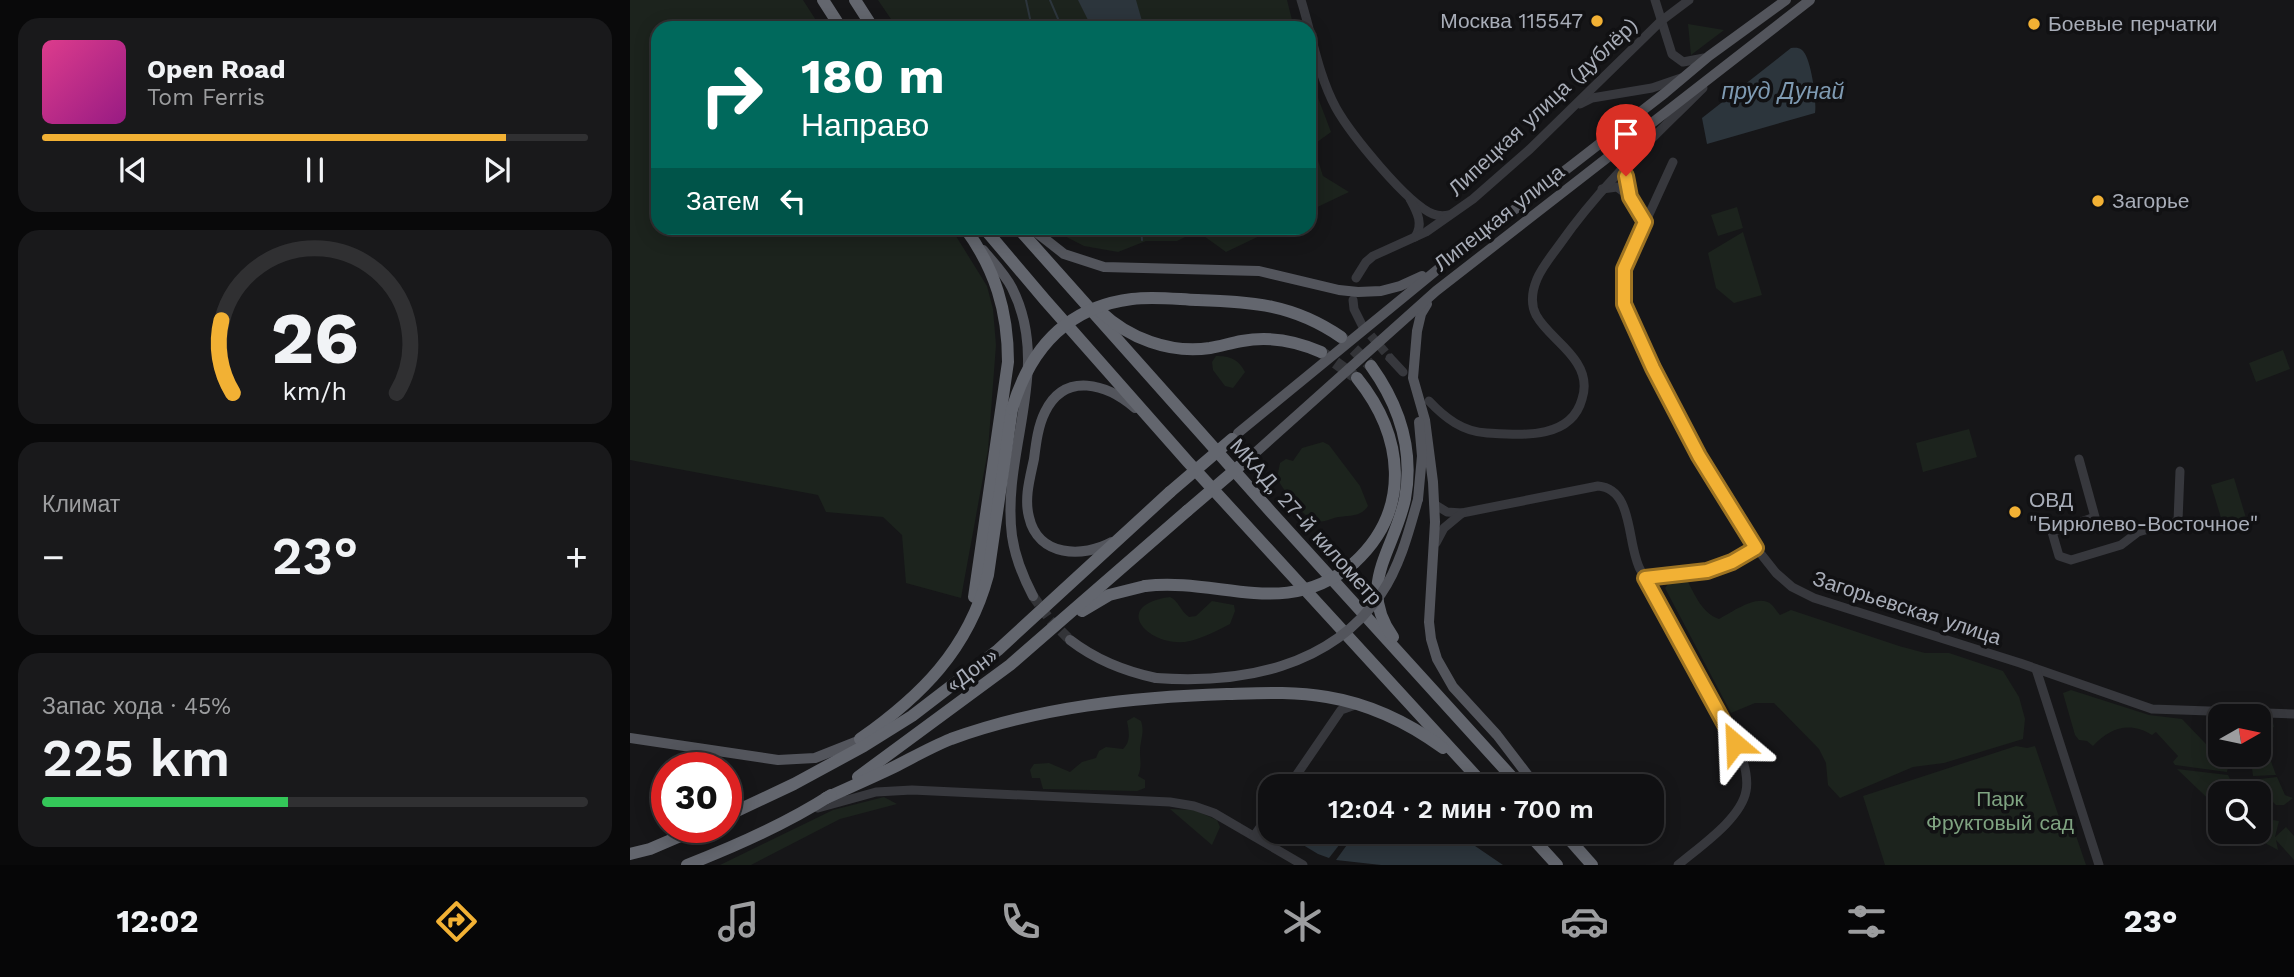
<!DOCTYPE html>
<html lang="ru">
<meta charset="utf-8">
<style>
body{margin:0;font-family:"Work Sans",sans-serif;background:#19191b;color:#f1f3f6;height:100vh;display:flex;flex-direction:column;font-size:26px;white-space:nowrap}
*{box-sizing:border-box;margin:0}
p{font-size:23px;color:#9c9d9f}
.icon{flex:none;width:38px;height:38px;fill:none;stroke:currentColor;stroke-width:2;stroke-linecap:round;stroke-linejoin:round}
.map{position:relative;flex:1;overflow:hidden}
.sheet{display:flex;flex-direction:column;gap:18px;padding:18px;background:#09090a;width:630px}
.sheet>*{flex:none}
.banner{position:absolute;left:21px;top:21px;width:665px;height:214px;border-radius:21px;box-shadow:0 4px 18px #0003,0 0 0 2px #303032;background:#00695c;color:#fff;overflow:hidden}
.needle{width:46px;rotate:81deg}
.tools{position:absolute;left:1578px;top:704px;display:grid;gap:14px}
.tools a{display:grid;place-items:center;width:63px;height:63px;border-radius:14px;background:#101012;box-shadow:0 4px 18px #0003,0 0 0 2px #303032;font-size:35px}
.speed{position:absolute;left:21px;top:752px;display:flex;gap:14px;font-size:35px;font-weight:700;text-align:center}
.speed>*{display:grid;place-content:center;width:91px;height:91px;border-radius:50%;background:#101012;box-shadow:0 4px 18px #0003,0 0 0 2px #303032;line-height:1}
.speed .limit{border:10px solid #d22;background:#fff;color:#111}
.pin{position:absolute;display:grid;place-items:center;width:60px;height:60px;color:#fff;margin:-72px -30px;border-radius:50% 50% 50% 0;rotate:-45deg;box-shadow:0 0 7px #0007}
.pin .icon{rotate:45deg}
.me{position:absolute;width:77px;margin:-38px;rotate:334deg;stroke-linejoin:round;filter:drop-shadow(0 0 5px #0008)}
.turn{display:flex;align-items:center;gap:24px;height:147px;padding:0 35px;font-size:32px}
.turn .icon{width:91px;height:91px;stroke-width:2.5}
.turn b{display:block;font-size:49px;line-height:60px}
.then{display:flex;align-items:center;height:66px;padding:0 35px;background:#0003;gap:14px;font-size:26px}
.big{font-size:52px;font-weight:600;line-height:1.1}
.sheet .widget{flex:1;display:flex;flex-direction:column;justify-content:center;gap:10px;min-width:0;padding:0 24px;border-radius:21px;background:#19191b}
.sheet .dial{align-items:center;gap:0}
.dial svg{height:182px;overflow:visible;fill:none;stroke:#303032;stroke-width:7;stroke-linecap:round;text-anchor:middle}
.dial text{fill:#f1f3f6;stroke:none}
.song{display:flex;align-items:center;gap:21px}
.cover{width:84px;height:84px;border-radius:10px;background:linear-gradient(135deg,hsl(330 70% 55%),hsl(310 70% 35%))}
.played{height:7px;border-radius:4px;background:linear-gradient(90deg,#f2b134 85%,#303032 85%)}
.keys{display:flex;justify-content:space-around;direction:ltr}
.heat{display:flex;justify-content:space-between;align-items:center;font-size:38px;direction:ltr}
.charge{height:10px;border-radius:5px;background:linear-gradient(90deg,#34c759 45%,#303032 0)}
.trip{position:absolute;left:628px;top:774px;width:406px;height:70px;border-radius:21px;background:#101012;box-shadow:0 4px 18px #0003,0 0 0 2px #303032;font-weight:600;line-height:70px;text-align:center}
.dock{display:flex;height:112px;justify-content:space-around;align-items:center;background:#060607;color:#9c9d9f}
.dock .icon{width:49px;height:49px}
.dock .active{color:#f2b134}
.dock b{font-size:32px;color:#f1f3f6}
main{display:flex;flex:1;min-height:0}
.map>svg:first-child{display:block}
.green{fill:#1c231d}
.water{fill:#2c353c}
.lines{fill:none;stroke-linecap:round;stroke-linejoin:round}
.stream{stroke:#2c353c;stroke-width:2}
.minor-tunnel{stroke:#333438;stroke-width:9;stroke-dasharray:9 4.5;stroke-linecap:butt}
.major-tunnel{stroke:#333438;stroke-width:10;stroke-dasharray:10 5;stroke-linecap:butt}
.highway-tunnel{stroke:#333438;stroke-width:12;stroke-dasharray:12 6;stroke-linecap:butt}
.minor{stroke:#37383d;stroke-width:9}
.major{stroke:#53555c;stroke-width:10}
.highway{stroke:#63666e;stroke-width:12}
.major-bridge{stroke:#53555c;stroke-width:10}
.highway-bridge{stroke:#63666e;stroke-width:12}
.route-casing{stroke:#9d7322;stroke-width:18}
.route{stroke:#f2b134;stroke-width:12}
.poi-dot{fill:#f2b134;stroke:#111113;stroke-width:2.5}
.labels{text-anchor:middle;stroke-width:7;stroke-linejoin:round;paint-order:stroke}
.poi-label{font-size:21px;fill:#a8adb8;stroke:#111113;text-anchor:start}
.street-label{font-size:21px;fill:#a8adb8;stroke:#111113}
.park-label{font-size:21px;fill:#7fa381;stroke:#111113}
.water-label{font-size:23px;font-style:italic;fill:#7f9bb3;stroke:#111113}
</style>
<main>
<section class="sheet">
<div class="widget">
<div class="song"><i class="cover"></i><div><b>Open Road</b><p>Tom Ferris</p></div></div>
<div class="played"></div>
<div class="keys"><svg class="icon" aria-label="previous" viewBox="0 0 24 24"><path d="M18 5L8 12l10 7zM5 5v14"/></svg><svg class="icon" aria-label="pause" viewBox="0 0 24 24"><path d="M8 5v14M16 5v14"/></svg><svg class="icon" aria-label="next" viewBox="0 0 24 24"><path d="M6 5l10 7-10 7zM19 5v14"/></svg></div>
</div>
<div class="widget dial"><svg viewBox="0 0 100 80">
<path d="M14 69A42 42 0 1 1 86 69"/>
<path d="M14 69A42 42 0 0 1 9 37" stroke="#f2b134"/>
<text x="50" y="56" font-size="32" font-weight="700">26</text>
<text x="50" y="72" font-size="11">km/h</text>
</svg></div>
<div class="widget"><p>Климат</p>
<div class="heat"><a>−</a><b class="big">23°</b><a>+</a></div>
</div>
<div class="widget"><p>Запас хода · 45%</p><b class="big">225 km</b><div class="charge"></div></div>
</section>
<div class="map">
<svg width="1664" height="865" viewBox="0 0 1664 865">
<rect width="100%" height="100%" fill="#161618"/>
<g class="green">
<polygon points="0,0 173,0 191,28 28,28 28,228 321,228 357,286 363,309 366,345 358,450 331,598 276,583 272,535 253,517 196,512 188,495 0,460"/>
<polygon points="248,0 657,0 664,28 267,28"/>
<polygon points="1058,24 1094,30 1061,55"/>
<polygon points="679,81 682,82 701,132 683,145 693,176 719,192 679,211"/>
<polygon points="1107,207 1113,228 1088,236 1081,215"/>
<polygon points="419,228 646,228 596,252 567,231 547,241 516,241 488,252 454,246"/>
<polygon points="1113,232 1132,295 1104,303 1086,288 1078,253"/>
<polygon points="1653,350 1660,369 1626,382 1619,363"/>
<path d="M586 356C600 356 608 359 615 372L603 388 595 386 583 370 582 362Z"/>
<polygon points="1339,429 1347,457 1293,472 1286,443"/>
<path d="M693 442 699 445 730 486 738 506C731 517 721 515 709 517 703 517 695 523 688 521 673 519 654 491 647 478L650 463 656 459 663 461 672 448Z"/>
<polygon points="1604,478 1619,528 1596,534 1581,485"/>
<path d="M1057 580C1065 595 1072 613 1089 619 1101 613 1129 592 1142 605 1145 608 1147 612 1150 615L1161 610 1269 646 1295 653H1319L1373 671 1389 697 1395 719 1393 739 1314 763 1283 767 1210 798 1198 785 1196 763 1189 749 1144 703H1125L1101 713 1035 588 1039 583Z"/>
<path d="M540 597C549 601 550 611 559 617L566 616 582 601 604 605 605 611 600 624C589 630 572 638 560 641 522 650 477 606 540 597Z"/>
<path d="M1441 690 1519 715 1552 719 1598 767 1597 772 1545 765 1543 762 1548 756 1526 732 1522 735C1499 721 1480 728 1463 746L1457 741 1449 740 1445 735 1433 693Z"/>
<path d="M504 717 511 721C515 733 510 740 510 752 510 761 512 766 508 776L515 780V788L507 791 413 789 410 778H402L400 770 404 764 419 763 440 772 452 762 466 758 469 751 476 747 493 749C501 741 499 732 497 721Z"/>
<polygon points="1629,723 1643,723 1644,727 1630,732 1646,775 1623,776 1622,768 1617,764 1604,763 1595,754 1629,754"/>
<polygon points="1386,746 1397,748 1405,746 1429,817 1442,824 1456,865 1255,865 1233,796"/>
<polygon points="1547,769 1598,775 1603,785 1612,787 1611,793 1591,793 1591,811"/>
<polygon points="1647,777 1655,795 1663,798 1654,805 1646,805 1621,780"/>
<polygon points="254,797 267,804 210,819 121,865 90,865 203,810"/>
<polygon points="540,809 564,810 587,820 590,827 582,845"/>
<polygon points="1643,820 1649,821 1645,837 1656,827 1664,836 1664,860 1646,840 1648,850 1633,842 1621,844 1623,835"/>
</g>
<g class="water">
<polygon points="448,0 506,0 514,28 462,28"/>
<path d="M1161 48C1165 48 1168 47 1172 50 1181 57 1187 101 1185 113L1077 144 1072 118Z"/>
<polygon points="650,831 720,831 699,858 688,854"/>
<polygon points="727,831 823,831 873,865 751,865 706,860"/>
</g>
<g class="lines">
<g class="stream">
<polyline points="396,0 402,28"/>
<polyline points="420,0 432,28"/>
<polyline points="511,228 512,240"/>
<polyline points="717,831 726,836"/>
</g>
<polyline class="minor-tunnel" points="732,325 760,358"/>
<polyline class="major-tunnel" points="403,596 420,620 440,640"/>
<g class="highway-tunnel">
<polyline points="711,337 741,366"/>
<polyline points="691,352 724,376"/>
</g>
<g class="minor">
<path d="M671 0C682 35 688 75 706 108 720 133 777 204 803 214 808 216 814 216 819 215"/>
<polyline points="1025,0 1042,54 1053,62 1074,58"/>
<polyline points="950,104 962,98 1022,88 1051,78"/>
<path d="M1000 161C990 183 1004 204 1015 222"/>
<polyline points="1043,162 994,269 994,304 1023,368 1069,456 1123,544 1146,573 1162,587 1184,598 1390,663 1522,709 1664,714"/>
<polyline points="972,189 987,187 999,196"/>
<path d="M780 199C787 212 794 224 785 237"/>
<polyline points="726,278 736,262 743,256 796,232 843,199 900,149 1031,21 1059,0"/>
<polyline points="723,300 724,309 732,325"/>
<polyline points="760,358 773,372"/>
<path d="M799 401C815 418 833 432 857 433 891 435 941 440 952 399 956 387 954 374 947 363 936 345 916 333 906 315 900 303 902 291 907 279 912 267 922 255 930 244 971 185 1022 139 1073 88"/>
<polyline points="1449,459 1465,517 1422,532 1429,556 1441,560 1491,545 1508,532 1548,521 1550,471"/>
<path d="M804 504 817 512 832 513 968 486C1005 489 996 546 1011 571 1028 602 1045 633 1063 664 1080 694 1123 757 1116 791 1111 819 1069 847 1048 865"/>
<polyline points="806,543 814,528 832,513"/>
<polyline points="1015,578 1077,571 1102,562 1126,548"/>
<polyline points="1406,669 1469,865"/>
<polyline points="659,786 711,710 725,705"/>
<polyline points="188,808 246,792 282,790 540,802 564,806 584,813 673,865"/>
<polyline points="624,836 640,813"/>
</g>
<g class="major">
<polyline points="401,228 434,254 474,267 629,271 709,290 728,292 751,291 770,286 792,276"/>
<path d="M353 250C363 262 375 274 382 288 423 369 371 452 382 536 385 557 393 577 403 596"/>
<polyline points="797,304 791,314 787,331 783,378 795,420 803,482 805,522 799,622 801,639 807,659 823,687 867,735 906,786"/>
<polyline points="608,433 813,265 1035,93 1079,56 1156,0"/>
<polyline points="625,453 806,291 1180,0"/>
<polyline points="788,499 792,456 789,422"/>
<path d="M482 542C453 558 408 557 399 517 394 498 400 478 404 459 406 443 408 426 415 412 435 371 477 384 505 408"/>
<path d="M440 640C466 660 493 671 526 678"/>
<polyline points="0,738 148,760 185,758 228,741"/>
</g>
<g class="highway">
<polyline points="193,0 211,28"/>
<polyline points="225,0 243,28"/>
<path d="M335 228C365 269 378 311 378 362L344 597"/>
<polyline points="354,228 415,300 558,462 855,786"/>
<polyline points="388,228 641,512 890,786"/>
<path d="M567 300C623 302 663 304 711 337"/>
<path d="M470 311C498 338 540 354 580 348 591 346 601 343 612 341 639 336 666 341 691 352"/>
<path d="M741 366C769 405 784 450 775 499 764 551 726 585 763 637"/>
<path d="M724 563C783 509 773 435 727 378"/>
<polyline points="452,611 479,595 515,586"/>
<path d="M230 739C291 696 338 650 358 575L382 409"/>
<polyline points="228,777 380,665 557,511"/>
<path d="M196 798C218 788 241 778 264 767 282 758 301 747 321 739 409 707 503 697 597 694 630 693 664 691 697 697 740 704 779 723 813 748"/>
<polyline points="96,816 164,784 234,746 282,716 368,650 540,492"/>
<polyline points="896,831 927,865"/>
<polyline points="932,831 962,865"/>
<polyline points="0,854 20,849 69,828"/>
<path d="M57 865C106 846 156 824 201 795"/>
</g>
<path class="major-bridge" d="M526 678C611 684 700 668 751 594 770 566 779 531 788 499"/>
<g class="highway-bridge">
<path d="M382 409C400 349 437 307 502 299 523 296 545 299 567 300"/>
<polyline points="540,492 602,439"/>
<polyline points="557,511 619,458"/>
<path d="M515 586C590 577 656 621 724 563"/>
</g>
</g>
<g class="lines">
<g class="route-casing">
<polyline id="route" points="996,176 1000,197 1015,222 994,269 994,304 1023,368 1069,456 1126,548 1102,562 1077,571 1015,578 1105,743"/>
</g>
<use href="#route" class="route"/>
</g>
<g class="poi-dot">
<circle cx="967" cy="21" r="7"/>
<circle cx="1404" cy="24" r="7"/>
<circle cx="1468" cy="201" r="7"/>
<circle cx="1385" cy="512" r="7"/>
</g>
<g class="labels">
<g class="poi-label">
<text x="953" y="28" text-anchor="end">Москва 115547</text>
<text x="1418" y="31">Боевые перчатки</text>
<text x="1482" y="208">Загорье</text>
<text x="1399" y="507">ОВД<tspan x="1399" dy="24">"Бирюлево-Восточное"</tspan></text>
</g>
<g class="street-label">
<text transform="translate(913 107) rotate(-43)" y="7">Липецкая улица (дублёр)</text>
<text transform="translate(869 218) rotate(-38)" y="7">Липецкая улица</text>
<text transform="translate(676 522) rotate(48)" y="7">МКАД, 27-й километр</text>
<text transform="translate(1277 608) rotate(18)" y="7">Загорьевская улица</text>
<text transform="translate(342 670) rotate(-37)" y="7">«Дон»</text>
</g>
<g class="park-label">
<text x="1370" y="806">Парк<tspan x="1370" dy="24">Фруктовый сад</tspan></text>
</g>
<g class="water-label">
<text x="1153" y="99">пруд Дунай</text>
</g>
</g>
</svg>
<div class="tools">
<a><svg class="needle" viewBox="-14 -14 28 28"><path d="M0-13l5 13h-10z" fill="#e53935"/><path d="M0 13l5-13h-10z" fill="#9c9d9f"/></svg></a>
<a><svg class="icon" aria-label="search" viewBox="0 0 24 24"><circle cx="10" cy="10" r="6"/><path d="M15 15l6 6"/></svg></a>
</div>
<div class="speed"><div class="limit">30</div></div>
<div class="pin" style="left:996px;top:176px;background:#d93025"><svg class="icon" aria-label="arrive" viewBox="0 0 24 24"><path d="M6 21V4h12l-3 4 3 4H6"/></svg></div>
<svg class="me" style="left:1105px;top:743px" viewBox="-20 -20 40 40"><path d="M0-17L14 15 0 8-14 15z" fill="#f2b134" stroke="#fff" stroke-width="4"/></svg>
<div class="trip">12:04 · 2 мин · 700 m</div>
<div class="banner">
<div class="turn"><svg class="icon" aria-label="right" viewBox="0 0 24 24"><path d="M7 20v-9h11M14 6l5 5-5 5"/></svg><div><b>180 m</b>Направо</div></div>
<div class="then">Затем<svg class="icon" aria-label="left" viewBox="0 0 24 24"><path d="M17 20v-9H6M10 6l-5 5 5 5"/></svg></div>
</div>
</div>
</main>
<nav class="dock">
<b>12:02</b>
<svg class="icon active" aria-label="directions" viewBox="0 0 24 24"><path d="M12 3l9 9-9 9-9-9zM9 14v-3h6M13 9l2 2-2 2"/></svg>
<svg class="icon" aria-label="music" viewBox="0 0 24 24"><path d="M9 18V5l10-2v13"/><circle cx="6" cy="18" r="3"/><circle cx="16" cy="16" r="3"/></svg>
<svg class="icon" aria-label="phone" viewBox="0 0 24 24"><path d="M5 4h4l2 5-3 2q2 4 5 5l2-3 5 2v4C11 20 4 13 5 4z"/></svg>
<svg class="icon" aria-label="climate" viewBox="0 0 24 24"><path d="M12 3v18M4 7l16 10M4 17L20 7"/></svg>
<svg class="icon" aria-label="car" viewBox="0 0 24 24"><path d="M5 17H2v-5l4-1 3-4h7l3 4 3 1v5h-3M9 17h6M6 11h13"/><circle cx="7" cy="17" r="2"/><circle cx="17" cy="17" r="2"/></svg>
<svg class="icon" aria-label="filters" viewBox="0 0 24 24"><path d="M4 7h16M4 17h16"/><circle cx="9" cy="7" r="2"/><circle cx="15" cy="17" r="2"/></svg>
<b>23°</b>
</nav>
